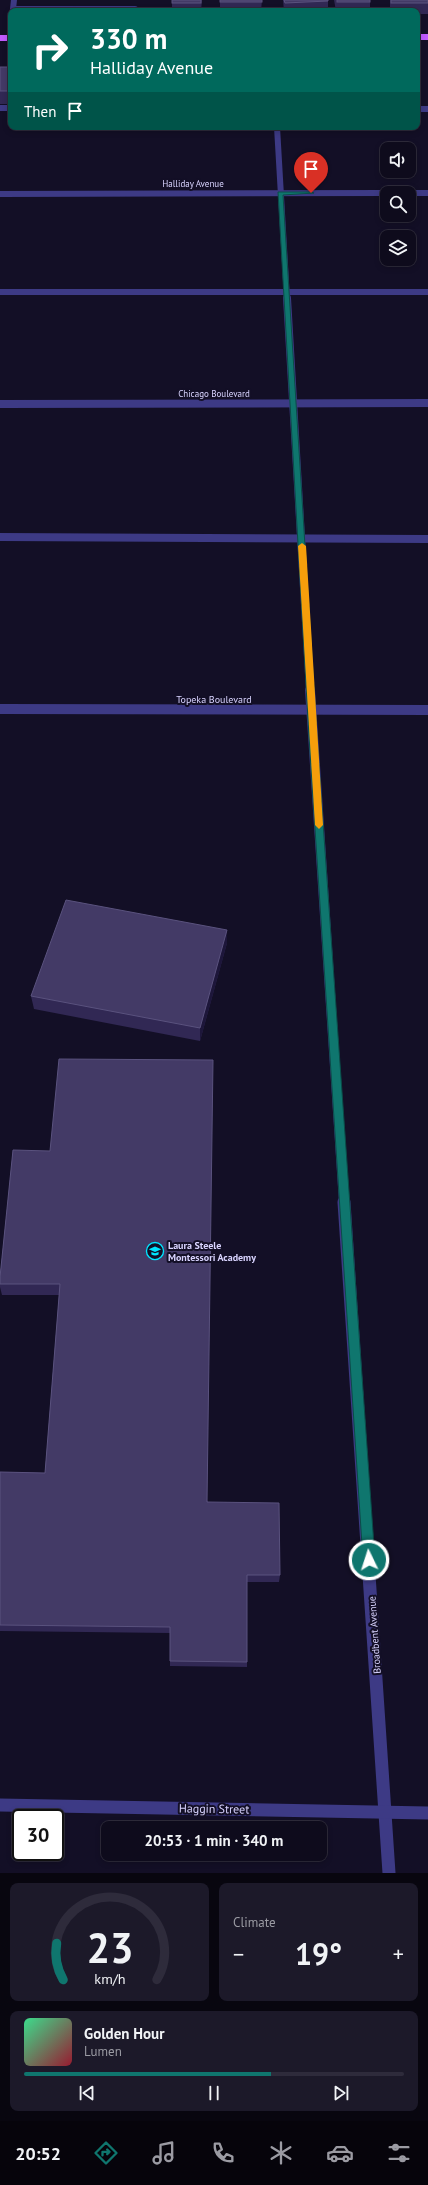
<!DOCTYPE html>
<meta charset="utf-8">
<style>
body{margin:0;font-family:"PT Sans",sans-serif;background:#1c1929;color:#f1f3f6;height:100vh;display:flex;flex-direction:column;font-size:15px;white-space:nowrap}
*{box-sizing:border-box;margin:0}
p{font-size:13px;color:#9b9ba3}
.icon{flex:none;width:22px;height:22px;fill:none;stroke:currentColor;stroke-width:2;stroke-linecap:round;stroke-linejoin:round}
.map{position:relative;height:1873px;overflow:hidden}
.details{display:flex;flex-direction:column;gap:10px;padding:10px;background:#08060f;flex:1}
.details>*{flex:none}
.banner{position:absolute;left:8px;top:8px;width:412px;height:122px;border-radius:8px;box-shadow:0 2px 6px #0003,0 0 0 1px #2e2b3b;background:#00695c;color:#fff;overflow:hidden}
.fabs{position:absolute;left:380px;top:142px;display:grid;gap:8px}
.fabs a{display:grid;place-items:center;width:36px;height:36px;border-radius:8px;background:#0e0b1c;box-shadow:0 2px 6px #0003,0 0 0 1px #2e2b3b;font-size:20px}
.speed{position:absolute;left:12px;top:1809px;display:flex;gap:8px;font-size:20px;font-weight:700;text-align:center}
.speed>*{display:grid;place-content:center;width:52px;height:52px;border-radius:50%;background:#0e0b1c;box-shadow:0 2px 6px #0003,0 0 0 1px #2e2b3b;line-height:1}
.speed .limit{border:2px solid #111;border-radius:6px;background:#fff;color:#111}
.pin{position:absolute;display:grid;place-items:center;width:34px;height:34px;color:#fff;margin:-41px -17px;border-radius:50% 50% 50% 0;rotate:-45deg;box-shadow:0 0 4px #0007}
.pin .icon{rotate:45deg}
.me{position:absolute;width:44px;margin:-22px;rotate:356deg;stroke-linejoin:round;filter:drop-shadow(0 0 3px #0008)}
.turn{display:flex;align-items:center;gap:14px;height:84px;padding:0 16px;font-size:18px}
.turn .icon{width:52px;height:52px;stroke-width:2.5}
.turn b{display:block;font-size:28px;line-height:34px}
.then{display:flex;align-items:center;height:38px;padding:0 16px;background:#0003;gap:8px;font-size:15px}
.big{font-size:30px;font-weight:700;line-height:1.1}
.details .widget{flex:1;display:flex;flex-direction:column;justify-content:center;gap:6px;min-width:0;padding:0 14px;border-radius:8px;background:#1c1929}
.details .dial{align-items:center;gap:0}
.dial svg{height:104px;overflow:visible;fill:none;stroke:#2e2b3b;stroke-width:7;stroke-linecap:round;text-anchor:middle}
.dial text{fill:#f1f3f6;stroke:none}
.song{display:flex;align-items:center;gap:12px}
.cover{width:48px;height:48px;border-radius:6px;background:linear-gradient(135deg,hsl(150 70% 55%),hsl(350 70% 35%))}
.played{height:4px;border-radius:2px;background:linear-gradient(90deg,#0f766e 65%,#2e2b3b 65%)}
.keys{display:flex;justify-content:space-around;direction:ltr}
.heat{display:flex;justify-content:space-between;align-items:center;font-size:22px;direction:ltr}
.details .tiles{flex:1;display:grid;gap:10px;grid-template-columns:1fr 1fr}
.widget:last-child{grid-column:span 2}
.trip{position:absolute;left:101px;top:1821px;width:226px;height:40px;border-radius:8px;background:#0e0b1c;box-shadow:0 2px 6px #0003,0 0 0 1px #2e2b3b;font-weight:700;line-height:40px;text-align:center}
.menu{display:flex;height:64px;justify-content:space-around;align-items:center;background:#06040b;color:#9b9ba3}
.menu .icon{width:28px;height:28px}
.menu .active{color:#0f766e}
.menu b{font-size:18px;color:#f1f3f6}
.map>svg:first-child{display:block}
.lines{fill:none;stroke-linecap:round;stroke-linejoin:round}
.minor-far3{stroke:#3d3a85;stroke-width:6}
.minor-far2{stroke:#3d3a85;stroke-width:8}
.minor-far1{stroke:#3d3a85;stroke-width:10}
.minor{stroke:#3d3a85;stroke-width:13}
.major{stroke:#c25bff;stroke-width:6}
.wall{fill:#312854}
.shaded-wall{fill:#1d163a}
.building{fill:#433a66;stroke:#5a527e}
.route{fill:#0f766e;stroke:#0a4d48}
.slow{fill:#f59e0b}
.labels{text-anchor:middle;stroke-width:4;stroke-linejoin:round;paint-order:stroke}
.far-street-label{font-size:9px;fill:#d9d4ff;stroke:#130f26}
.street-label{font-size:10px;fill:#d9d4ff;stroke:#130f26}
.poi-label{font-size:10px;font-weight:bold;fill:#d9d4ff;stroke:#130f26;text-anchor:start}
.near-street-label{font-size:12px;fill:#d9d4ff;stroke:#130f26}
</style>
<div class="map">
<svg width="428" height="1873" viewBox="0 0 428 1873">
<rect width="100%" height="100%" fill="#130f26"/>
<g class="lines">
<g class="minor-far3">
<polyline points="14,0 13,9 76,9 75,11"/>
<polyline points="76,9 135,9"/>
<polyline points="0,108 11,108"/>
<polyline points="417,109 428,109"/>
<polyline points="277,127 287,299"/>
<polyline points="409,193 428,193"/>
<polyline points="0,194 387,193"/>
<polyline points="0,292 428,292"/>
</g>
<g class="minor-far2">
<polyline points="287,298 310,691"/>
<polyline points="0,404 428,403"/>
<polyline points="0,537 428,539"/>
</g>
<g class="minor-far1">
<polyline points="310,690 344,1203"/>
<polyline points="0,709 428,710"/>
</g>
<g class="minor">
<polyline points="344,1202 389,1873"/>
<polyline points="0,1805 428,1813"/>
</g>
<g class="major">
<polyline points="417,37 428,37"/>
<polyline points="0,38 11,38"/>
</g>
</g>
<g class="wall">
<polygon points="172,0 202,0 201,11 172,11"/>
<polygon points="220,0 262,0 261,11 220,11"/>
<polygon points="283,0 328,0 328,11 284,11"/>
<polygon points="334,0 370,0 370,11 336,11"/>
<polygon points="390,0 428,0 428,14 417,14 417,11 390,11"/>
<rect x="0" y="67" width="11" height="37"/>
<polygon points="227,930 227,943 200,1041 34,1009 31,996"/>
<polygon points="13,1150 208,1502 280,1575 279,1582 247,1582 247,1667 170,1666 170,1633 0,1631 0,1472 45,1473 59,1295 2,1295 0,1287 0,1277"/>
</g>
<polygon class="shaded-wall" points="227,930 227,943 200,1041 200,1028"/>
<g class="building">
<rect x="172" y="0" width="29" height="3"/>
<rect x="220" y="0" width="42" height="2"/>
<polygon points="284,0 328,0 328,1 285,3"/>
<rect x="337" y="0" width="33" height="2"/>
<rect x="391" y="0" width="37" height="3"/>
<rect x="0" y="67" width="11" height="24"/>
<polygon points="66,900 227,930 200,1028 31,996"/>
<polygon points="59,1059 213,1060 207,1502 279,1503 280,1575 247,1575 247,1662 170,1661 170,1627 0,1625 0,1472 45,1473 60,1284 0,1284 0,1277 13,1150 50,1151"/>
</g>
<polygon class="route" points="278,192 311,192 314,193 283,195 317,737 375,1560 373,1564 369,1566 364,1564 363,1560 309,737"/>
<polygon class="slow" points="302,543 306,546 323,825 319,829 315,825 298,546"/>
<defs>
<g id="school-ring" transform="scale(0.9)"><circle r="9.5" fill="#130f26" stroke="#00e5ff" stroke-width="1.5"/><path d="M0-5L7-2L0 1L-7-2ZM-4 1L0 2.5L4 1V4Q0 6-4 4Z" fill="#00e5ff"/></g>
</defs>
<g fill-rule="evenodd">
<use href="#school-ring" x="155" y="1251"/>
</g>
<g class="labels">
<g class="far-street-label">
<text x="193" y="187">Halliday Avenue</text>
<text x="214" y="397">Chicago Boulevard</text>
</g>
<g class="street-label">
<text x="214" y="703">Topeka Boulevard</text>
<text transform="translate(374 1635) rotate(-94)" y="4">Broadbent Avenue</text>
</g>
<g class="poi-label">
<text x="168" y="1249">Laura Steele<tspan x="168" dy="12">Montessori Academy</tspan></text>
</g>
<g class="near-street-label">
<text transform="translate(214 1809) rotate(1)" y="4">Haggin Street</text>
</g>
</g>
</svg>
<div class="fabs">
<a><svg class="icon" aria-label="sound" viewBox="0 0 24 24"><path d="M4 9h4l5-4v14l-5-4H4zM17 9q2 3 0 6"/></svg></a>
<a><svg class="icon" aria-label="search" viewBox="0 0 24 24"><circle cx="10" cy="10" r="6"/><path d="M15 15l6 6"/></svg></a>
<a><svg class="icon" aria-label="layers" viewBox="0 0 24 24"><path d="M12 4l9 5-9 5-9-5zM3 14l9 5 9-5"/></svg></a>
</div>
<div class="speed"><div class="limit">30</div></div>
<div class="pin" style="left:311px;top:193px;background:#d93025"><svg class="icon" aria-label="arrive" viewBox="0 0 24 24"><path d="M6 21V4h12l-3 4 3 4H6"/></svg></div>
<svg class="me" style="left:369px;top:1560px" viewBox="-20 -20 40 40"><circle r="17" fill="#0f766e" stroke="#fff" stroke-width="3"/><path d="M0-11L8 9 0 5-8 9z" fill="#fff"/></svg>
<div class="trip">20:53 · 1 min · 340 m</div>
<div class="banner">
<div class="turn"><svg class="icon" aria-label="right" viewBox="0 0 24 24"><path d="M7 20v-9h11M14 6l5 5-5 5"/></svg><div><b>330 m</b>Halliday Avenue</div></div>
<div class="then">Then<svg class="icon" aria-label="arrive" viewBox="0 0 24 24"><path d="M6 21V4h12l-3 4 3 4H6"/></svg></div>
</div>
</div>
<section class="details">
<div class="tiles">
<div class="widget dial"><svg viewBox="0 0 100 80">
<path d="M14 69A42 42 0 1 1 86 69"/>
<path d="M14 69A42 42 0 0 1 9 41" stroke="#0f766e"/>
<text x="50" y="56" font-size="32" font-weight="700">23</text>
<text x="50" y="72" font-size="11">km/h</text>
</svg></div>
<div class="widget"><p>Climate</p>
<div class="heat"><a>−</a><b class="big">19°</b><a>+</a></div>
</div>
<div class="widget">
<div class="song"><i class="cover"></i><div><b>Golden Hour</b><p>Lumen</p></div></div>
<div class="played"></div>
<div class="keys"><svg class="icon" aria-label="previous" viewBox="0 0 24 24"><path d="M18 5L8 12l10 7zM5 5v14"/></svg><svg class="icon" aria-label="pause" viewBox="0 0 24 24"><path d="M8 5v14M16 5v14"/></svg><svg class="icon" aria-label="next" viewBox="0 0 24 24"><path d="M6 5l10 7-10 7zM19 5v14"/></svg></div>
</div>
</div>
</section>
<nav class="menu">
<b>20:52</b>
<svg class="icon active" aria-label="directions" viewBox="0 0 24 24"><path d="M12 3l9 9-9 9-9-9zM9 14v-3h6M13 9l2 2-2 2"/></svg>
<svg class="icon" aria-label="music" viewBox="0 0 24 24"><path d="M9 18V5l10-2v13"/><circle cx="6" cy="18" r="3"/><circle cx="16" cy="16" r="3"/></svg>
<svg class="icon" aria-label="phone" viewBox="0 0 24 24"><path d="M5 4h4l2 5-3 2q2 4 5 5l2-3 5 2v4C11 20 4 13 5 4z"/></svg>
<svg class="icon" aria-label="climate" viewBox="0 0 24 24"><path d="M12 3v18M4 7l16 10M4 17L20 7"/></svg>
<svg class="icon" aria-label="car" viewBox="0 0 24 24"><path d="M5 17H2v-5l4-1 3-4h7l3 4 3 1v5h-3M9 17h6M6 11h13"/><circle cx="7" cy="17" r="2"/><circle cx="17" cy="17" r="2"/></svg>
<svg class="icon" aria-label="filters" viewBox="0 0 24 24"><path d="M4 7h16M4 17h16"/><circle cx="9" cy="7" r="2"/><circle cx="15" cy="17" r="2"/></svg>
</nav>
